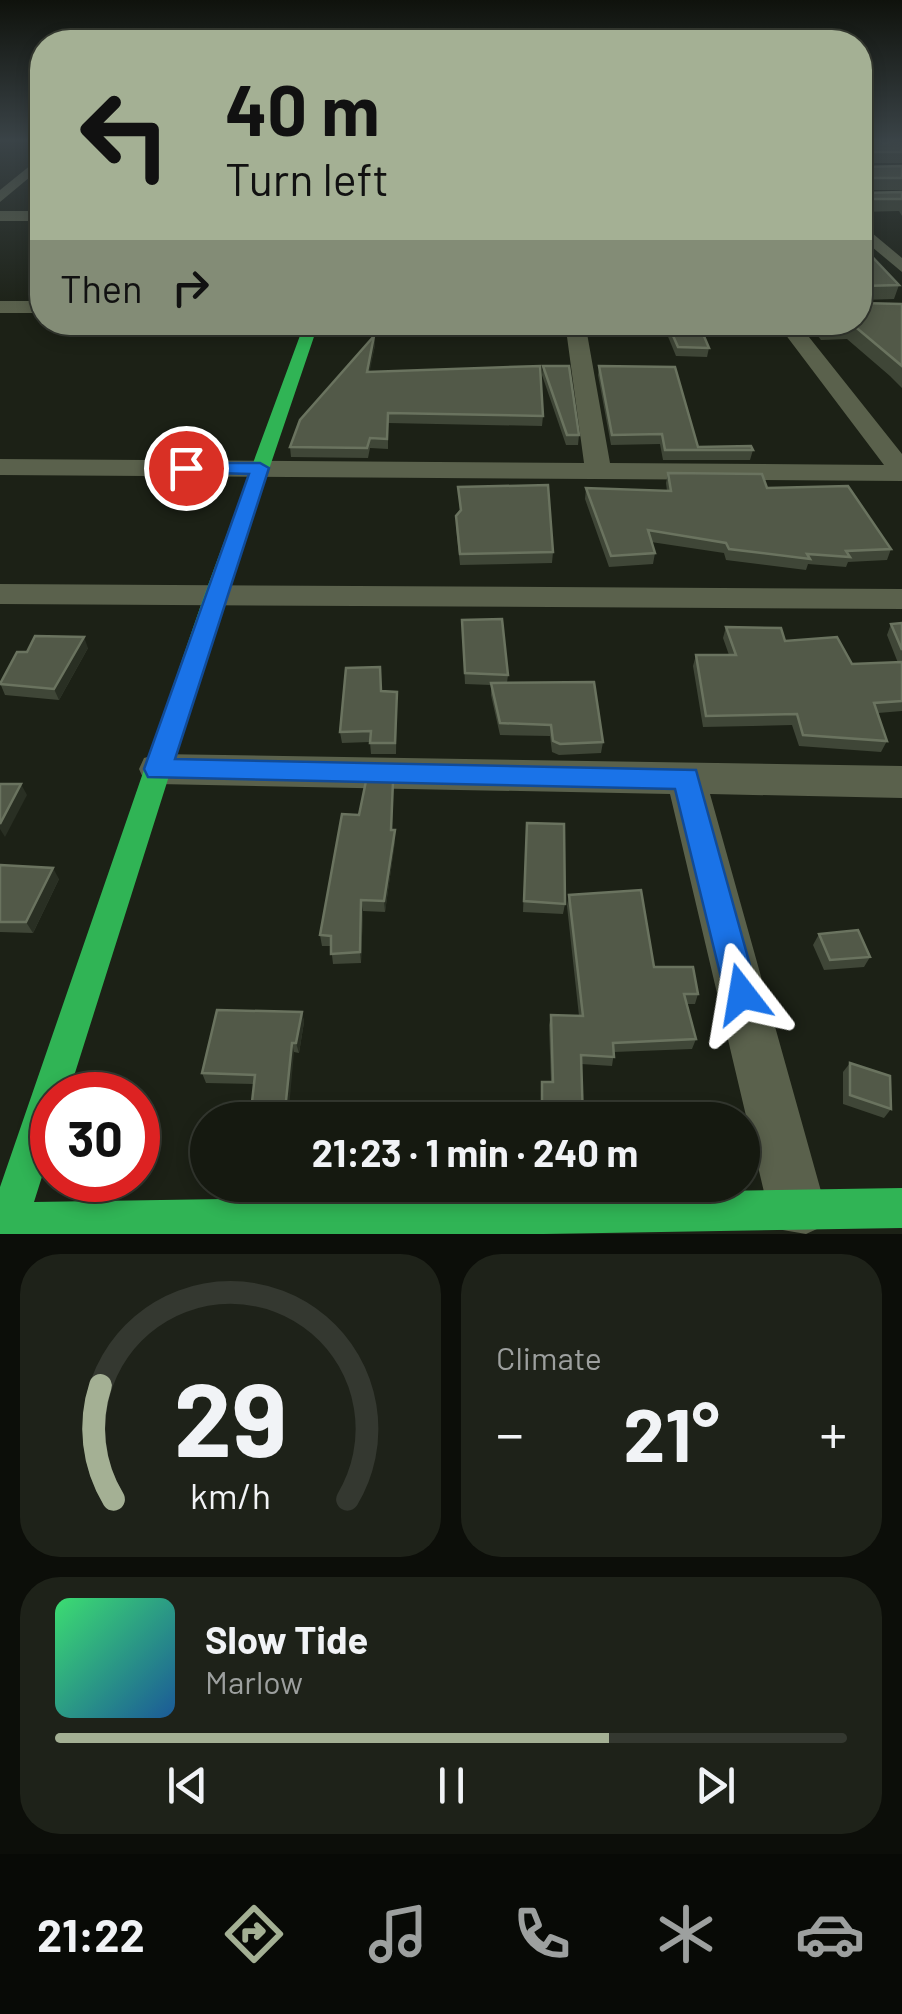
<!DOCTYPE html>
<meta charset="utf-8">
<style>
body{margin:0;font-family:Barlow,sans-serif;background:#1e2219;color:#f1f3f6;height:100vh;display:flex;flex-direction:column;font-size:38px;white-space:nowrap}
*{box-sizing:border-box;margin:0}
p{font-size:32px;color:#9da09f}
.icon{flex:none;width:55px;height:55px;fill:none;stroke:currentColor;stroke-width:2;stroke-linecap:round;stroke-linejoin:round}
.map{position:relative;height:1234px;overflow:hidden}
.side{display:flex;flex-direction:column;gap:20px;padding:20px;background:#0c0e09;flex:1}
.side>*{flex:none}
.guide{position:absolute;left:30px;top:30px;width:842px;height:305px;border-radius:40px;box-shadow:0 5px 15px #0003,0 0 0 2px #343830;background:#a4b094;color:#111;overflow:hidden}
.speed{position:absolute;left:30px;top:1072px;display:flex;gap:20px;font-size:50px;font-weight:700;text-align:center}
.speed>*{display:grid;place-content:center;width:130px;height:130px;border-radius:50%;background:#151910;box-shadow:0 5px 15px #0003,0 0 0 2px #343830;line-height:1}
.speed .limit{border:15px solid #d22;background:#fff;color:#111}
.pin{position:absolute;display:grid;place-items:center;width:85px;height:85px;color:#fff;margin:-42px;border:5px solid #fff;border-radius:50%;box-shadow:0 2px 10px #0007}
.me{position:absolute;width:110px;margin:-55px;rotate:346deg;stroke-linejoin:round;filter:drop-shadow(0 0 8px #0008)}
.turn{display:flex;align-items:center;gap:35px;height:210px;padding:0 30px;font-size:45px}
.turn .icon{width:130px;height:130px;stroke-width:2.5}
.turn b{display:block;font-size:70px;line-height:85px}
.then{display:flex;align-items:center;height:95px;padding:0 30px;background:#0003;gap:20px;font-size:38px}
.big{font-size:75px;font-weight:700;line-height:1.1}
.side .widget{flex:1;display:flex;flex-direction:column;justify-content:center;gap:15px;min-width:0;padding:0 35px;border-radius:40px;background:#1e2219}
.side .dial{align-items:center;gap:0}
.dial svg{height:260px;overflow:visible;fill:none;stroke:#343830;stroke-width:7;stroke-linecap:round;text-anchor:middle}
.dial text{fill:#f1f3f6;stroke:none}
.song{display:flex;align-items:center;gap:30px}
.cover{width:120px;height:120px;border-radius:15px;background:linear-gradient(135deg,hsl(140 70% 55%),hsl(210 70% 35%))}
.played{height:10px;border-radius:5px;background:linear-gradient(90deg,#a4b094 70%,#343830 70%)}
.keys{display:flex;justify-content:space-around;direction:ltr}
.heat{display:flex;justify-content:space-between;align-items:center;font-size:55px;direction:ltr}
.side .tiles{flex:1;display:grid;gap:20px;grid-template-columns:1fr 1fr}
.widget:last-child{grid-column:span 2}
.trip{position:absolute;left:190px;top:1102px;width:570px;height:100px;border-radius:50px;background:#151910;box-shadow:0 5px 15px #0003,0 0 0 2px #343830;font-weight:700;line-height:100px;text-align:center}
.dock{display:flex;height:160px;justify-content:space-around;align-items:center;background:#080a06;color:#9da09f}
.dock .icon{width:70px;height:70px}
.dock .current{color:#a4b094}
.dock b{font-size:45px;color:#f1f3f6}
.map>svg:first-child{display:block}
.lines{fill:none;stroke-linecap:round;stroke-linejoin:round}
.street{fill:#5a614c;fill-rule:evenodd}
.fast{fill:#30b455;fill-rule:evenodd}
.wall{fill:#3f4637}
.shaded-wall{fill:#292f23}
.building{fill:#525948;stroke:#6a735f;stroke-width:2.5}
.route{fill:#1a73e8;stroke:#114b97;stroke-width:2.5}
</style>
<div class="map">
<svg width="902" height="1234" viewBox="0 0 902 1234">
<rect width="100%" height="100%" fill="#1c2116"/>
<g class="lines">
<g class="street">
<polygon points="42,156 42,167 0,202 0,190"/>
<rect x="0" y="211" width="42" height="10"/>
<polygon points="860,223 902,258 902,272 860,237"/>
<rect x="0" y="301" width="42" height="12"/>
<polygon points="565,322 585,322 610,463 884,465 776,322 797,322 902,454 902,481 0,475 0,459 584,463"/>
<polygon points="0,584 902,589 902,609 0,604"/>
<polygon points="158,754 902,766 902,798 710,794 826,1209 817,1229 806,1234 777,1229 768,1209 670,794 158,784 144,780 139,769 144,758"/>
</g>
<polygon class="fast" points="305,322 319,322 226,596 68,1095 52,1095 52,1145 34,1202 902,1188 902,1228 544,1234 0,1234 0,1187 204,596"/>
</g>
<g class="wall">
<polygon points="860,139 884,144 890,142 887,139 902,139 902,163 862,163 863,167 902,166 902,190 862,190 864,193 902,192 902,216 899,211 860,212"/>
<polygon points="860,244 899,285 894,299 862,300 862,303 902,304 902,388 890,376 847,339 821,340 807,322 860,322"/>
<polygon points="662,322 698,322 709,348 707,357 676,356"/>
<polygon points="374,336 375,345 369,372 543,416 542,426 388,423 388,449 370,448 368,458 291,457 290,447"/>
<polygon points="543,366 579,435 578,445 566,445 542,375"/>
<polygon points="599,366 698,447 753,450 750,460 663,460 660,444 611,445 598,375"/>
<polygon points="668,473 767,488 891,549 887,560 848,562 846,567 808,564 806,570 726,560 724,553 651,542 655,553 653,564 609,567 585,499 586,488 667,491 666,483"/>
<polygon points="458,487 553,552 552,563 460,565 456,527 456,516 460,511"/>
<polygon points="462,620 508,675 507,683 603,742 601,753 559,755 552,752 550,736 500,735 491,695 491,685 465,684"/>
<polygon points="902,623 902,711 878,713 887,741 881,752 799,746 792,725 703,727 693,666 696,655 729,655 723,638 726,627 785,641 852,664 898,663 887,635 891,624"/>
<polygon points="88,648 59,700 5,695 0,683 27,652"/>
<polygon points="381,691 397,692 396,754 371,754 370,742 342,743 340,732"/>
<polygon points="393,781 392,830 395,841 385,912 363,911 361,963 333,964 331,946 322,946 320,935 359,815"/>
<polygon points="526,834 565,904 563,914 523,912"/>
<polygon points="0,865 59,879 33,933 0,932"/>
<polygon points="569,895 654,967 698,994 695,1004 687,1004 696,1039 692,1049 614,1052 612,1066 581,1064 583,1120 540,1120 542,1082 551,1082 549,1025 551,1015 579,1016 567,906"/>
<polygon points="819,934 870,957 864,967 824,970 813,945"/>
<polygon points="302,1012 304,1022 299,1053 294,1052 254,1084 206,1083 202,1073"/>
<polygon points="850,1063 891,1109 884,1118 843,1104 843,1072"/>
</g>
<g class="shaded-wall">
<polygon points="374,336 375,345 368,381 367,372"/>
<polygon points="84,637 88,648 59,700 54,689"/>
<polygon points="21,784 27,795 5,837 0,829 0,824"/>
<polygon points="395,830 395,841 385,912 384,901"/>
<polygon points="53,868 59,879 33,933 26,922"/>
<polygon points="361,900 363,911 361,963 360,952"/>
<polygon points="302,1012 304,1022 299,1053 296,1043"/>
<polygon points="292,1043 294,1052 288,1120 284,1120"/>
</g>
<g class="building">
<polygon points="860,139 879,139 884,144 896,139 902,139 902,152 863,152 860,155"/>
<polygon points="860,158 863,167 902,166 902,178 863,178 860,182"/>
<polygon points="860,183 864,193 902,192 902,199 860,199"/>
<polygon points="860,244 899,285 862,286 862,303 902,304 902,366 852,324 825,324 824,322 860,322"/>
<polygon points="667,322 698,322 709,348 678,347"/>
<polygon points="374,336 367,372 540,366 543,416 388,413 387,439 370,438 367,448 290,447 300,420"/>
<polygon points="543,366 569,366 579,435 567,435"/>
<polygon points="599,366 675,367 698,447 751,446 753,450 665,450 662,434 612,435"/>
<polygon points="668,473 762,474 767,488 848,486 891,549 846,551 850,557 807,554 810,559 729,549 726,543 648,530 655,553 611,556 586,488 671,491"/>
<polygon points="548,485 553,552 460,554 456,516 461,510 458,487"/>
<polygon points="502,619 508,675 465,673 462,620"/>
<polygon points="902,623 902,650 891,624"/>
<polygon points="726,627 781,628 785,641 837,637 852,664 902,662 902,701 874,703 887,741 803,735 797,714 706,716 696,655 736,655"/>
<polygon points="35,636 84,637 54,689 0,684 17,652 27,652"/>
<polygon points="380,667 381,691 397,692 395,743 370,743 371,731 340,732 346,668"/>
<polygon points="594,682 603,742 560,744 553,741 551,725 500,723 491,683"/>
<polygon points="366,781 393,781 391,830 395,830 384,901 361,900 360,952 331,954 331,936 320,935 342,814 359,815"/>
<polygon points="0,784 21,784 0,824"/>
<polygon points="527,823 564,824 565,904 524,901"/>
<polygon points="0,865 53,868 26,922 0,922"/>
<polygon points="641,890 654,967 693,967 698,994 684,994 696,1039 613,1043 614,1057 581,1055 583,1120 542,1120 542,1082 553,1082 551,1015 583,1016 569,895"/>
<polygon points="858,930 870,957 830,960 819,934"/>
<polygon points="217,1010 302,1012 296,1043 292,1043 284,1120 250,1120 255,1075 202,1073"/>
<polygon points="850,1063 890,1076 891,1109 850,1095"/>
</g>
<linearGradient id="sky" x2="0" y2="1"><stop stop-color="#0f120c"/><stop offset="0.45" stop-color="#3a4347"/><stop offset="1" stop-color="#3a4347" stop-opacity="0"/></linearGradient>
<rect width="902" height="312" fill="url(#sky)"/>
<polygon class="route" points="186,463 260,463 269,468 175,759 696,770 758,994 754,1006 742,1010 729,1006 725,994 675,789 148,777 144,769 249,474 180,472 177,468"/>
</svg>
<div class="speed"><div class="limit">30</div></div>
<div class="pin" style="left:186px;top:468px;background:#d93025"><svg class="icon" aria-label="arrive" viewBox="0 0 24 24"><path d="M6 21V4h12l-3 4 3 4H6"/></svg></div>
<svg class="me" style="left:742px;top:994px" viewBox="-20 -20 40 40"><path d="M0-17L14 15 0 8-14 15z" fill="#1a73e8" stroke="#fff" stroke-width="4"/></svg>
<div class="trip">21:23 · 1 min · 240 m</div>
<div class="guide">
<div class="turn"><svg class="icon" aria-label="left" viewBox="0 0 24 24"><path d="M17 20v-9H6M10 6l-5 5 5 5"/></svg><div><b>40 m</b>Turn left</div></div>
<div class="then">Then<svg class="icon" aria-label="right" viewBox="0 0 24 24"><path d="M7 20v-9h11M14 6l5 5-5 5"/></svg></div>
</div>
</div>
<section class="side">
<div class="tiles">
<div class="widget dial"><svg viewBox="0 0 100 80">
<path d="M14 69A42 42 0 1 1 86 69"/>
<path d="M14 69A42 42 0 0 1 10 34" stroke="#a4b094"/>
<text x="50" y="56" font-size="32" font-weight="700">29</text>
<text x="50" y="72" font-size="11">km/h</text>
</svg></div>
<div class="widget"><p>Climate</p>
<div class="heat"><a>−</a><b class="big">21°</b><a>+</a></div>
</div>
<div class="widget">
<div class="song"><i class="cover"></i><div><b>Slow Tide</b><p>Marlow</p></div></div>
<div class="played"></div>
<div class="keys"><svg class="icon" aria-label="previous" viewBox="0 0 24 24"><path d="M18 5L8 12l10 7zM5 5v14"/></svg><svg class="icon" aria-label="pause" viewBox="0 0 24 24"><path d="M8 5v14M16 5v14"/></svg><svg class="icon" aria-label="next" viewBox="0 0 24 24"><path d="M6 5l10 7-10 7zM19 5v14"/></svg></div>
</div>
</div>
</section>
<nav class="dock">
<b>21:22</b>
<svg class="icon current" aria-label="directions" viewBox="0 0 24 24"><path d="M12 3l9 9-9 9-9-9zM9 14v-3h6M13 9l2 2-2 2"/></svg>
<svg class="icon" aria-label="music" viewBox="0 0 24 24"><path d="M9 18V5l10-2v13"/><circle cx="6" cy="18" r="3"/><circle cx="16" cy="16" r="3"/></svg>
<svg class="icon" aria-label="phone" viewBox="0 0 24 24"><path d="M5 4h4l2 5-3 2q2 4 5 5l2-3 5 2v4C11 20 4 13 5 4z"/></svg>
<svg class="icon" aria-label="climate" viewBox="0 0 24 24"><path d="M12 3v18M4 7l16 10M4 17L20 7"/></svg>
<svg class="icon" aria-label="car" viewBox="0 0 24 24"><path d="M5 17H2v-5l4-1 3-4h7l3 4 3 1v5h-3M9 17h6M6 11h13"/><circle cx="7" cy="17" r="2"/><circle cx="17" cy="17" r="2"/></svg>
</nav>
